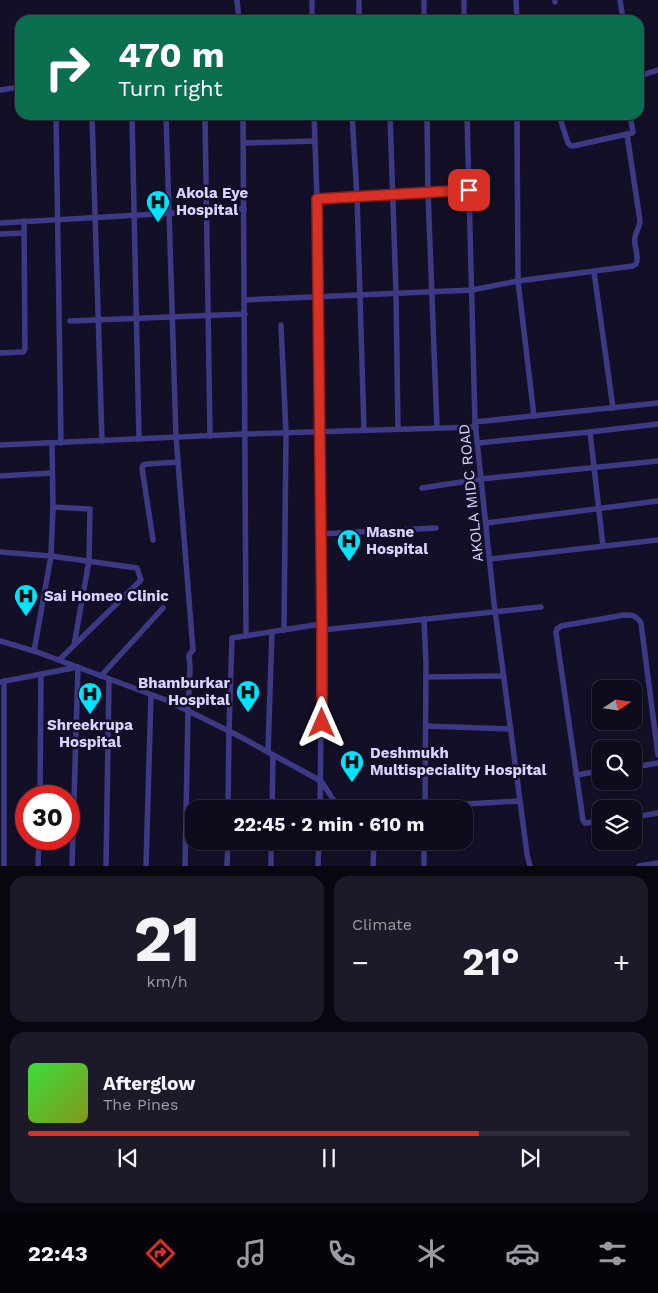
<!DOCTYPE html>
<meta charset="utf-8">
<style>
body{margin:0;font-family:"Work Sans",sans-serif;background:#1c1929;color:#f1f3f6;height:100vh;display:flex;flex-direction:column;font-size:19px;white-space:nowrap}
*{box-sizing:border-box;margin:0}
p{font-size:16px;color:#9b9ba3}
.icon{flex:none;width:28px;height:28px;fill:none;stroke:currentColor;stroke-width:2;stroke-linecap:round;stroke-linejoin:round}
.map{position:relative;height:866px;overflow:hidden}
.panel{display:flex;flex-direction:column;gap:10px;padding:10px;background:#08060f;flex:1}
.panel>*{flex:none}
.top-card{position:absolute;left:15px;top:15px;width:629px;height:105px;border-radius:15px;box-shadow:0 1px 4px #0004,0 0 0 1px #2e2b3b;background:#0b6e4f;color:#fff;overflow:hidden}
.needle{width:32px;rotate:77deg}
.fabs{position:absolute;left:592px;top:680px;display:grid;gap:10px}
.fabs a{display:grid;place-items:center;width:50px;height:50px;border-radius:10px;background:#0e0b1c;box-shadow:0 1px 4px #0004,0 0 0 1px #2e2b3b;font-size:25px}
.speed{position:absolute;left:15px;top:785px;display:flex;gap:10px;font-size:25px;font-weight:700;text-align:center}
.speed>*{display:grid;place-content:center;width:65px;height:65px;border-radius:50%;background:#0e0b1c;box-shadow:0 1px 4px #0004,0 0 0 1px #2e2b3b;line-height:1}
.speed .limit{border:8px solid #d22;background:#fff;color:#111}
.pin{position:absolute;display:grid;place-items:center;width:42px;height:42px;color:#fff;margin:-21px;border-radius:10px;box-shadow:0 2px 8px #0006}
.me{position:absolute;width:55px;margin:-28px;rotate:0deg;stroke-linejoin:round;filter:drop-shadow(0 0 4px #0008)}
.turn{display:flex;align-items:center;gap:18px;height:105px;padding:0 20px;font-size:22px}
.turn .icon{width:65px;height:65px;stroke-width:2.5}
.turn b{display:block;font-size:35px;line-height:42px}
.big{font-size:38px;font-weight:700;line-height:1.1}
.panel .tile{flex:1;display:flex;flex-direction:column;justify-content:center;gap:8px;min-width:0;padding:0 18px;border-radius:15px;background:#1c1929}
.panel .dial{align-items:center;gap:0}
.dial b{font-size:65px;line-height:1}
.song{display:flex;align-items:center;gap:15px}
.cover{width:60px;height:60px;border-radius:8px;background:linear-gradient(135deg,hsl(120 70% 55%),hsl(70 70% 35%))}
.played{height:5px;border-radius:2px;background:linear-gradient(90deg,#d93025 75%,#2e2b3b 75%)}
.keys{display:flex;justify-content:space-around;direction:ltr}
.heat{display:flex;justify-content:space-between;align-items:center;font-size:28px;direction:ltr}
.panel .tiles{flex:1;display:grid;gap:10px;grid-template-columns:1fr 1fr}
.tile:last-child{grid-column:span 2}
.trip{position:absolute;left:185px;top:800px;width:288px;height:50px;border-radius:15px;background:#0e0b1c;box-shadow:0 1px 4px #0004,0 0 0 1px #2e2b3b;font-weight:700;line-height:50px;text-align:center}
.dock{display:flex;height:80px;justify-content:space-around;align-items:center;background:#06040b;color:#9b9ba3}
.dock .icon{width:35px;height:35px}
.dock .on{color:#d93025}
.dock b{font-size:22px;color:#f1f3f6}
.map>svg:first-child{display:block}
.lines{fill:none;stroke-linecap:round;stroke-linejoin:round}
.street{stroke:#3d3a85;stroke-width:5.5}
.route-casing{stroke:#8d1f18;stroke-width:12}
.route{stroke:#d93025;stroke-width:9}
.labels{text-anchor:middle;stroke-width:5;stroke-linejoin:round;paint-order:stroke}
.poi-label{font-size:15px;font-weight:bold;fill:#d9d4ff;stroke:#130f26;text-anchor:start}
.street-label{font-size:15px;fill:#d9d4ff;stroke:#130f26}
</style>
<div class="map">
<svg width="658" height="866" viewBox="0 0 658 866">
<rect width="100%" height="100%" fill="#130f26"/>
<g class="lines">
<g class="street">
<polyline points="237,0 239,20"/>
<polyline points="312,0 312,20"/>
<polyline points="359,0 359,20"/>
<polyline points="424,0 424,20"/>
<polyline points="464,0 464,20"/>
<polyline points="516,0 517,20"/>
<polyline points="620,0 623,20"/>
<polyline points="555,2 555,0"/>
<polyline points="639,76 658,70"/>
<polyline points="0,90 20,87"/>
<polyline points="56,115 61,443"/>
<polyline points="92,115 102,441"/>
<polyline points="132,115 139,439"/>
<polyline points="166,115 176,437 193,650 189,655 190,668 188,711 185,866"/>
<polyline points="205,115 210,436"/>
<polyline points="243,115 246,636"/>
<polyline points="314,115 317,199 322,630 320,809"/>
<polyline points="352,115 357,197 364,430"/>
<polyline points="390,115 396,293 398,429"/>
<polyline points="427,115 428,192 437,428"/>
<polyline points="467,115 475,422 494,603 527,854 530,866"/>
<polyline points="559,115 568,143 571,146 573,146 632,133 633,132 630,115"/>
<polyline points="244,143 315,141"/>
<polyline points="317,199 469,190"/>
<polyline points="0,223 244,209"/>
<polyline points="0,234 24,233"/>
<polyline points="594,272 613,408"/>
<polyline points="245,300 472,290 518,281 517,115"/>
<polyline points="70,321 245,314"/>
<polyline points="281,325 286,433 284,630"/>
<polyline points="0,353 23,352 25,349 24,221"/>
<path d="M534 416 518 281 633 266 636 264C640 256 633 246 635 237 636 231 640 227 640 221L627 134"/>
<polyline points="475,422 658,403"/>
<polyline points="590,432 603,546"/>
<polyline points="478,443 590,432 658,424"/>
<polyline points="0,445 245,434 476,427"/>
<polyline points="0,476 52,473"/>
<polyline points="422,488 481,479 658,461"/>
<polyline points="53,507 90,509 89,561 74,645"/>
<polyline points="486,523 658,501"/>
<polyline points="320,534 436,528"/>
<polyline points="153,540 142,468 143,465 147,464 178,462"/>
<polyline points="0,552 51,556 137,568 141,580 59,660"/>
<polyline points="490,559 658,540"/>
<polyline points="424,619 426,663 425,809"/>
<polyline points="322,630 541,607"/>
<polyline points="0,641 37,652 166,700 237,735 321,781 335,802 374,809 520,801"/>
<polyline points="34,651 51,556 53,507 52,443"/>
<polyline points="101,676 163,608"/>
<polyline points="426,677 504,676"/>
<polyline points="0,682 78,667 72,866"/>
<polyline points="426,726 511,729"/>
<polyline points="268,752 272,632"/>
<polyline points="634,767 658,763"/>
<polyline points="576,775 601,771"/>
<polyline points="40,796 41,674"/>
<polyline points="228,809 229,731 232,638 321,624"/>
<polyline points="272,809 273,755"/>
<polyline points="634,817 658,813"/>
<path d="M601 821 585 823 583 820 556 633 557 629 561 626 624 615C632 615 636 615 641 623L658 755"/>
<polyline points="4,866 4,681"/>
<polyline points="38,866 39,839"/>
<polyline points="106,866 109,679"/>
<polyline points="146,866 151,695"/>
<polyline points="227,866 228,841"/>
<polyline points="271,866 271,841"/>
<polyline points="318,866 319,841"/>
<polyline points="373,866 374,841"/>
<polyline points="424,866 424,841"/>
<polyline points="639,866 658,863"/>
</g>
</g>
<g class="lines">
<g class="route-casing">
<polyline id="route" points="322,723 322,630 317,199 469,190"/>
</g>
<use href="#route" class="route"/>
</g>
<defs>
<g id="hospital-pin" transform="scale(1.25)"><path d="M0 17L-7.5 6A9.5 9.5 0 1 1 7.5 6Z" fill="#00e5ff" stroke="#130f26"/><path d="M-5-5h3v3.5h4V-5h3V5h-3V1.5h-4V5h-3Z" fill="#111"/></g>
</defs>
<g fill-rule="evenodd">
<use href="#hospital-pin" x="158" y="202"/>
<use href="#hospital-pin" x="349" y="541"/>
<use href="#hospital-pin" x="26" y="596"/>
<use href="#hospital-pin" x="248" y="692"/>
<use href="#hospital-pin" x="90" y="694"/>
<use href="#hospital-pin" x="352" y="762"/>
</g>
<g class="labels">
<g class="poi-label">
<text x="176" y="198">Akola Eye<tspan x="176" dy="17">Hospital</tspan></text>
<text x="366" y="537">Masne<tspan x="366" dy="17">Hospital</tspan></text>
<text x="44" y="601">Sai Homeo Clinic</text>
<text x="230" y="688" text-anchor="end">Bhamburkar<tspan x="230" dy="17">Hospital</tspan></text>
<text x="90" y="730" text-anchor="middle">Shreekrupa<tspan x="90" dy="17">Hospital</tspan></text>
<text x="370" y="758">Deshmukh<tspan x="370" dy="17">Multispeciality Hospital</tspan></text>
</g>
<g class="street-label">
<text transform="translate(471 493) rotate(-96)" y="5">AKOLA MIDC ROAD</text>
</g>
</g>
</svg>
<div class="fabs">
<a><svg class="needle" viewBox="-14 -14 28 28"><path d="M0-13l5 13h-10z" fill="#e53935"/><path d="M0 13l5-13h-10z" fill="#9b9ba3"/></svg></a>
<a><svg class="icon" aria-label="search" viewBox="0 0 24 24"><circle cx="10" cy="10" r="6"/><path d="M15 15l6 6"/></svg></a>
<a><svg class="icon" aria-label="layers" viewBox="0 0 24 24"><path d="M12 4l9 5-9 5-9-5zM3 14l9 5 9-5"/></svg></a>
</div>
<div class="speed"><div class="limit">30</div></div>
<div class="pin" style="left:469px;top:190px;background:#d93025"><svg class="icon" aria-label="arrive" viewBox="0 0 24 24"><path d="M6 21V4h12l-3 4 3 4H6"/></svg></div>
<svg class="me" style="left:322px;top:723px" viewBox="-20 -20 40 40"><path d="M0-17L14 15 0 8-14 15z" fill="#d93025" stroke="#fff" stroke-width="4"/></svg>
<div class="trip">22:45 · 2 min · 610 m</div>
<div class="top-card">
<div class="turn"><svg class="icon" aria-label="right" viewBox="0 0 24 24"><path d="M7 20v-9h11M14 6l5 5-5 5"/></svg><div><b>470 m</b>Turn right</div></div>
</div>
</div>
<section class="panel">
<div class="tiles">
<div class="tile dial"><b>21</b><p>km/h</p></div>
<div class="tile"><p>Climate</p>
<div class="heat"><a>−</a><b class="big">21°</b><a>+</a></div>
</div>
<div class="tile">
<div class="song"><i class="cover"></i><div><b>Afterglow</b><p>The Pines</p></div></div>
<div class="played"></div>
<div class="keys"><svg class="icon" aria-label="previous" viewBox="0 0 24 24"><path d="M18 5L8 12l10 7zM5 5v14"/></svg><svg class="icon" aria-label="pause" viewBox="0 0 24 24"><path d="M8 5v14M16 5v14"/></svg><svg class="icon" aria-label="next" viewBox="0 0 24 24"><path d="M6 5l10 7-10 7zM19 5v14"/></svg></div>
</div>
</div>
</section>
<nav class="dock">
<b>22:43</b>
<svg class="icon on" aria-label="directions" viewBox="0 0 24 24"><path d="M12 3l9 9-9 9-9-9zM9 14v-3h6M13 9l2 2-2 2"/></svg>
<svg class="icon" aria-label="music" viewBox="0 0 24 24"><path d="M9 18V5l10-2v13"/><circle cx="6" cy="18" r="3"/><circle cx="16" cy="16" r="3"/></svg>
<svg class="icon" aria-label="phone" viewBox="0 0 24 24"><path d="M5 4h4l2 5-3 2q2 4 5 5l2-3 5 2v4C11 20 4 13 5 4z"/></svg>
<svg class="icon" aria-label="climate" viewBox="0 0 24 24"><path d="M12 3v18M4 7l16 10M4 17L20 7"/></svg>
<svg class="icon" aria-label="car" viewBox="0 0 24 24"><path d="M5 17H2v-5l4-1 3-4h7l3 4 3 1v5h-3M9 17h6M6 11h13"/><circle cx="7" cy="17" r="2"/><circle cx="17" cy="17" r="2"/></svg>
<svg class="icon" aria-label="filters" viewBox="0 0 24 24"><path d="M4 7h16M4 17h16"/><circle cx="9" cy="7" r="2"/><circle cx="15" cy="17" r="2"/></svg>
</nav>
